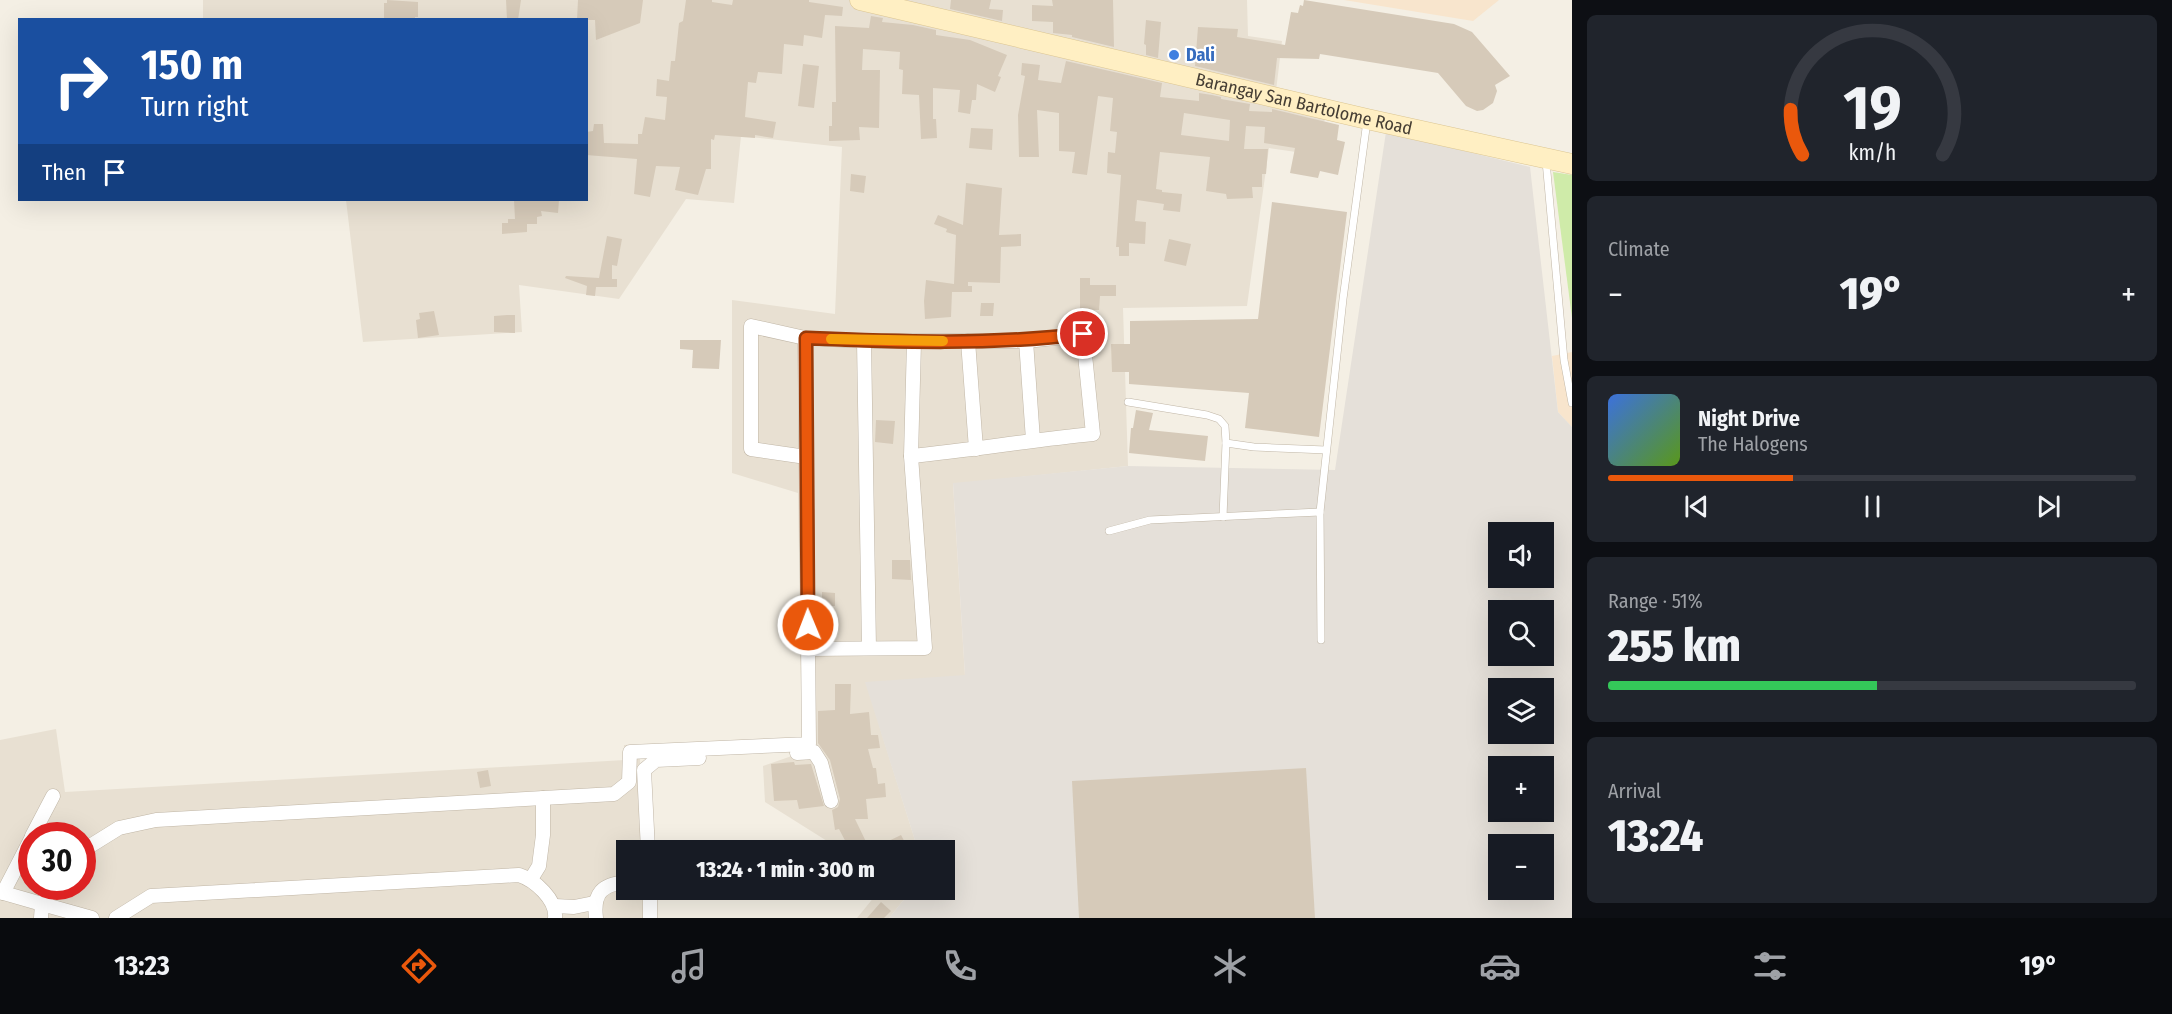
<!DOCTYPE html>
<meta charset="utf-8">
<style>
body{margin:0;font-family:"Fira Sans Condensed",sans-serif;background:#20242c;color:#f1f3f6;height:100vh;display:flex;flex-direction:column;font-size:22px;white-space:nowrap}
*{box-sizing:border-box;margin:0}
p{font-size:20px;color:#9ea1a6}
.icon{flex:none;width:33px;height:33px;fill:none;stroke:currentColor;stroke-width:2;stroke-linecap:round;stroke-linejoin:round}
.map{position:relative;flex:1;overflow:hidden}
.drawer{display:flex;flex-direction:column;gap:15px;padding:15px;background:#0d0f14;width:600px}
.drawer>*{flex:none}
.guide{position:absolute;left:18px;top:18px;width:570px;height:183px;border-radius:0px;box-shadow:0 6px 24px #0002;background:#1a4fa0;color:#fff;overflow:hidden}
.buttons{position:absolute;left:1488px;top:522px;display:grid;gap:12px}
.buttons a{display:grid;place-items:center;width:66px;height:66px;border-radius:0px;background:#171b24;box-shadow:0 6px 24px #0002;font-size:30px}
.speed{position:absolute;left:18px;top:822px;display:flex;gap:12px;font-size:30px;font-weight:700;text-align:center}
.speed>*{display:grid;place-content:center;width:78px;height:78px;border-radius:50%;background:#171b24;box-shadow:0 6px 24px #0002;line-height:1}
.speed .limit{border:9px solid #d22;background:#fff;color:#111}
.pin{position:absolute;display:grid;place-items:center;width:51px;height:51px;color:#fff;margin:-26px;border:3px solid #fff;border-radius:50%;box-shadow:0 2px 6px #0007}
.me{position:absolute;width:66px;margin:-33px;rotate:359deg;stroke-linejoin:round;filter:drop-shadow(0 0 4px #0008)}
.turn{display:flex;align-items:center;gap:21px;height:126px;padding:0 24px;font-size:27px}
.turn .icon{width:78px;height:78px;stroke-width:2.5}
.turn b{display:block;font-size:42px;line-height:51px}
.then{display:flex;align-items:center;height:57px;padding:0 24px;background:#0003;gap:12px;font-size:22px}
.big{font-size:45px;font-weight:800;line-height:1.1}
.drawer .tile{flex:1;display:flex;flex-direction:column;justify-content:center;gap:9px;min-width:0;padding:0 21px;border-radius:9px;background:#20242c}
.drawer .dial{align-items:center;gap:0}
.dial svg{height:156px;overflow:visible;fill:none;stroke:#363941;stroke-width:7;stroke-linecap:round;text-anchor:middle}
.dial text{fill:#f1f3f6;stroke:none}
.song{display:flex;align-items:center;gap:18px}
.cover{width:72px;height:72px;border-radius:9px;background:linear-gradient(135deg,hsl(220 70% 55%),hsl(90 70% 35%))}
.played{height:6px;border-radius:3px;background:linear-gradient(90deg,#ea580c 35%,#363941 35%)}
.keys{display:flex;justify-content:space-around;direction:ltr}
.heat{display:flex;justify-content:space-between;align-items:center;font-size:33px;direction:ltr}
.charge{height:9px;border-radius:4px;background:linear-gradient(90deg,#34c759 51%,#363941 0)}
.trip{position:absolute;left:616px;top:840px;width:339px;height:60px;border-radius:0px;background:#171b24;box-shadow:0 6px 24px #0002;font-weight:800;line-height:60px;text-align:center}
.tab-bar{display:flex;height:96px;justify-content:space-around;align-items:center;background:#090b0e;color:#9ea1a6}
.tab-bar .icon{width:42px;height:42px}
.tab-bar .current{color:#ea580c}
.tab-bar b{font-size:27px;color:#f1f3f6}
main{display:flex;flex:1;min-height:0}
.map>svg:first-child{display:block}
.residential{fill:#e8e0d2;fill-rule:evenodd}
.commercial{fill:#f8e5cd}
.industrial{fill:#e5e0d9;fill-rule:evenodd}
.green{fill:#cfeba9}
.building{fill:#d6cab9;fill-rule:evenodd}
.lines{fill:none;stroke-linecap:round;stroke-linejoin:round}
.lane-casing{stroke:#c0b6a6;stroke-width:8}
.street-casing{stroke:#c0b6a6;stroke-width:15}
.secondary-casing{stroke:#dbc592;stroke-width:21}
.lane{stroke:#fff;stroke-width:7}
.street{stroke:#fff;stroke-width:14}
.secondary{stroke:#ffefc3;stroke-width:20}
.route-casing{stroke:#983908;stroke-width:15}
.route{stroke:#ea580c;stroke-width:10}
.slow{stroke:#f59e0b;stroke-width:10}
.shop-dot{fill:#3f7fe0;stroke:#fff;stroke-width:2}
.labels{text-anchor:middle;stroke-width:4.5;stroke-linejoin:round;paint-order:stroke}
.shop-label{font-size:18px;font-weight:bold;fill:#366cbe;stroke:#fff;text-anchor:start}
.street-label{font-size:18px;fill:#463e34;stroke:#fff}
</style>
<main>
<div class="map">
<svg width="1572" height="918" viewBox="0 0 1572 918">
<rect width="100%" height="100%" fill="#f4efe4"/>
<g class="residential">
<path d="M203 0H1247L1248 36 1282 41 1276 91 1326 114 1317 155 1269 148 1247 306 1123 308 1128 466 953 484 965 676 866 683 918 850H838L835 846 765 802 763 766 809 750 640 758 641 850H627V890H642L643 918H0V740L56 729 65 792 625 760 624 745 802 739 798 493 732 473V300L835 314 842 147 741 136 734 203 686 199 619 299 519 285 522 332 363 342 346 200H586V20L203 19ZM32 836H82V886H32Z"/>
<polygon points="870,890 908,890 906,897 889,918 857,918 875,896"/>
</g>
<g class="commercial">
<polygon points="1344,0 1499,0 1473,21"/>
<polygon points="1572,352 1572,427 1558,412 1552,356"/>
</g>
<path class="industrial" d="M1386 132 1530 167 1558 412 1572 427V918H889L906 897 908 890H945V850H918L865 682 965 675 953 483 1128 466 1335 470ZM1498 532H1544V578H1498ZM1498 610H1544V656H1498ZM1498 688H1544V734H1498ZM1498 766H1544V812H1498ZM1498 844H1544V890H1498Z"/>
<polygon class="green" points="1553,172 1572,175 1572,318"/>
<g class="building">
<polygon points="387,0 418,2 418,17 415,17 415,20 384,20 384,3 387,3"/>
<polygon points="506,0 521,0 518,20 507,20"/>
<polygon points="578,0 643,0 640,23 596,40 595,20 577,20"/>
<polygon points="686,0 712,0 712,2 732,5 733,0 809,0 809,2 843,7 842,16 825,15 822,38 804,35 803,46 784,44 782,74 758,72 756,83 748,82 745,117 776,122 773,138 755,135 755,138 715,135 714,140 711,139 711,169 706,169 698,195 675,190 680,167 656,166 650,197 634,194 637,159 586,155 586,132 593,131 594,124 603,124 604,143 638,144 638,134 642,134 645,117 665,120 667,97 656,96 657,79 669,81 671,61 675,61 679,23 683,21"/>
<polygon points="951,0 991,0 989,9 1003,10 1002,21 950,9"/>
<polygon points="1052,0 1113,0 1114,47 1072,37 1072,35 1053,33 1053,22 1032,21 1032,5 1053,6"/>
<polygon points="1304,0 1454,24 1472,32 1510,76 1495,85 1497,91 1493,103 1483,110 1477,111 1466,106 1438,73 1320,54 1319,59 1277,58 1274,85 1195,66 1198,27 1238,29 1237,37 1285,45 1291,12 1298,13 1300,5 1303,6"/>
<polygon points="871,16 883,18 882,22 913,25 936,30 936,35 970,40 1007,55 998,76 1001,77 995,92 977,84 976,100 972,100 970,114 958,112 960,90 933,88 933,119 936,119 937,138 921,139 919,95 902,94 903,70 899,69 900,52 863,49 862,70 880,70 879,128 859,127 860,140 829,141 829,126 832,126 832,102 836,102 835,26 869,28"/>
<polygon points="1146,20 1161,22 1158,58 1146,55 1146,45 1144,44"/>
<path d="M1066 61 1162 83 1160 97 1199 101V93L1212 95 1221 97V99L1250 104 1249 111 1272 112V109L1339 125 1337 140 1345 142 1338 175 1320 171 1318 178 1290 173 1295 148 1264 143 1265 127 1246 126 1244 149H1268L1266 174H1262V187H1252L1253 198 1227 199 1226 194 1206 191 1210 157 1160 152 1156 189 1162 190V192L1182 194 1180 212 1163 210 1164 204 1137 200 1135 221 1146 222 1145 244 1129 243V256H1119V247H1116L1121 175 1107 173 1108 152 1115 153 1117 132 1110 131 1113 98 1098 96 1087 175 1072 173 1075 152 1059 151V113L1037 110 1039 157H1019L1018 115 1025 76 1021 75 1022 63 1040 65 1038 80 1061 83ZM1184 113 1230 120 1229 141 1181 135Z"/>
<polygon points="803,64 819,66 814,108 798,106"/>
<polygon points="971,128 993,129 992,150 969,148"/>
<polygon points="851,174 866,176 864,193 850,191"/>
<polygon points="966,183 1002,188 999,235 1021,234 1021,246 1001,247 1000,283 968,282 968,286 972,286 972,292 952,292 951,317 925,319 924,301 926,280 954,284 956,235 946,232 947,229 934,224 938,215 963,225"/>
<polygon points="514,200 559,200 558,213 541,211 542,216 537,217 537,224 527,224 527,232 502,234 502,223 508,223 508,219 515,219"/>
<polygon points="1272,202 1347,212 1319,437 1245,428 1249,393 1129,384 1129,372 1112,372 1111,344 1130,344 1130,321 1258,319"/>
<polygon points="607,236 622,239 617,266 612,265 612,279 617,279 617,287 596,287 595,296 586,295 587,286 565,278 566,276 599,278"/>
<polygon points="1169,239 1191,244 1186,266 1164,261"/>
<polygon points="1080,278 1090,278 1090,285 1116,285 1116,296 1100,296 1099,310 1080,310"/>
<polygon points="981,303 994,303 993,316 980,316"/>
<polygon points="434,311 439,335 418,338 416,320 420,319 419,313"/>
<polygon points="507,315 515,315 515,333 494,332 494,316"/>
<polygon points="680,340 721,340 719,369 692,368 693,350 680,349"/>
<polygon points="1136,410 1153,413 1149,430 1208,436 1205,461 1129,453 1131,428 1133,428"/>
<polygon points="876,420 895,421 893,444 875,442"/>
<polygon points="892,560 910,560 911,580 892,579"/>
<polygon points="822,592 835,593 835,606 822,606"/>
<polygon points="835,684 851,684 850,714 869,712 871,735 878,735 880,748 868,749 873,768 876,768 878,784 885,783 886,797 866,799 868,819 855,819 870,850 901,835 909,850 850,850 839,829 835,830 832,810 838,807 840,799 830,760 818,743 818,711 835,710"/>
<polygon points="794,762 795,765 811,764 824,806 799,809 797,800 774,801 771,764"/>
<polygon points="1306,768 1315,918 1079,918 1072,781"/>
<polygon points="488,770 491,786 480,788 477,772"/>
<polygon points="881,902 891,911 884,918 867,918"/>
</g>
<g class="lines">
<g class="lane-casing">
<g id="lane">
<polyline points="1546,161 1564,360 1572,403"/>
<polyline points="1128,402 1207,415 1219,419 1225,426 1226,443 1254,447 1326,450"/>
<polyline points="1223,517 1226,443"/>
<polyline points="1109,531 1150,520 1320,512"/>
<polyline points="1321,640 1320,512 1343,299 1367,121"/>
</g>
</g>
<g class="street-casing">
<g id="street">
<polyline points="864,341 869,648"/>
<polyline points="968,341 976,449"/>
<polyline points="1026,341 1033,440"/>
<path d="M806 457 751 449V326L805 338 864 341H1026L1083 335 1093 434C1032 440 972 450 911 456"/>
<polyline points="808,649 925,648 911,456 914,342"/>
<polyline points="797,753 814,752 821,763 831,801"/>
<polyline points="32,836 53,796"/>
<polyline points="648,850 644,770 656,760 699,758"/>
<polyline points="82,851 119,828 156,820 614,794 629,782 630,752 809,744 805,338"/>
<polyline points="531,879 539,866 543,835 543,798"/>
<polyline points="54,886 42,904 92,918"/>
<polyline points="650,890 650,918"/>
<polyline points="0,892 42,904 41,918"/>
<polyline points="3,893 32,837"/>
<polyline points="555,906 574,907 594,903"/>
<path d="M116 918 151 896 519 875C535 880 557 900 555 918"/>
<path d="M596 918C593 893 602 884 627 882"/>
</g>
</g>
<g class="secondary-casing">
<g id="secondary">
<path id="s1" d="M860 0 1367 119 1572 164"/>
</g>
</g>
<use href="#lane" class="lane"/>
<use href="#street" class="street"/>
<use href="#secondary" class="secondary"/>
</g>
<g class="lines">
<g class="route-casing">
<path id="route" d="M808 625 806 338C898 342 991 345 1083 334"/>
</g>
<use href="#route" class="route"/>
<polyline class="slow" points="831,339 943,341"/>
</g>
<circle class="shop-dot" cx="1174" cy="55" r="6"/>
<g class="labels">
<g class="shop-label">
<text x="1186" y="61">Dali</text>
</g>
<g class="street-label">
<text dy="6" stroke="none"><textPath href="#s1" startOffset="456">Barangay San Bartolome Road</textPath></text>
</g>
</g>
</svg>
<div class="buttons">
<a><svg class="icon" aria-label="sound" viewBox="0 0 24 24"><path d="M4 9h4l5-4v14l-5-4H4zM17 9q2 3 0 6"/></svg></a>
<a><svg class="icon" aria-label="search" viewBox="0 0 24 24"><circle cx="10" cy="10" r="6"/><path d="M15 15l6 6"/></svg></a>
<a><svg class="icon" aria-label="layers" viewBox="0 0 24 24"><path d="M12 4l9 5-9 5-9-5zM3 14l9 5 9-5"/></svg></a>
<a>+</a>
<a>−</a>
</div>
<div class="speed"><div class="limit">30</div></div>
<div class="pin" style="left:1083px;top:334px;background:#d93025"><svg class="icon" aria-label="arrive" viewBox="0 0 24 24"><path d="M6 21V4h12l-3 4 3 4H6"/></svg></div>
<svg class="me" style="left:808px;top:625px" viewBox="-20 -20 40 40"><circle r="17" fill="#ea580c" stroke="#fff" stroke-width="3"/><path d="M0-11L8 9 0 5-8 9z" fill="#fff"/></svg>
<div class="trip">13:24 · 1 min · 300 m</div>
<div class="guide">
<div class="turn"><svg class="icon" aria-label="right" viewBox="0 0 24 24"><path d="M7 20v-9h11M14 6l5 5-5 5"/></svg><div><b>150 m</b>Turn right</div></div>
<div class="then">Then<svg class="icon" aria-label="arrive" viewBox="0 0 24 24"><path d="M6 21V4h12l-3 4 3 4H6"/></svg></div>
</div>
</div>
<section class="drawer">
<div class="tile dial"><svg viewBox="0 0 100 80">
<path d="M14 69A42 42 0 1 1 86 69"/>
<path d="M14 69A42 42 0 0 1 8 46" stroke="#ea580c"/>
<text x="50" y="56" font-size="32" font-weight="700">19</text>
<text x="50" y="72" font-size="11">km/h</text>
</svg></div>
<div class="tile"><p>Climate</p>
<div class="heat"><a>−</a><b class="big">19°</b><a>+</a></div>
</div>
<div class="tile">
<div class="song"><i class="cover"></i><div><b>Night Drive</b><p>The Halogens</p></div></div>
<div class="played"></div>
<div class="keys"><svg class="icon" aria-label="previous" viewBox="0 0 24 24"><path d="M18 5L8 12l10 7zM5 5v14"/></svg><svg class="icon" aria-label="pause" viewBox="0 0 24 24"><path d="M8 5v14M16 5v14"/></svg><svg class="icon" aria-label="next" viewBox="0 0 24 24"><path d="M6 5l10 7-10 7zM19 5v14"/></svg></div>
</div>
<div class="tile"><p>Range · 51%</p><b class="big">255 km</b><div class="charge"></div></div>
<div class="tile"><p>Arrival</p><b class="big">13:24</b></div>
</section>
</main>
<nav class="tab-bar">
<b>13:23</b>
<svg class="icon current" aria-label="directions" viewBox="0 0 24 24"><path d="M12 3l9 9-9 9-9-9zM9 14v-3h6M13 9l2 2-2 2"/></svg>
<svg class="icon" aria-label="music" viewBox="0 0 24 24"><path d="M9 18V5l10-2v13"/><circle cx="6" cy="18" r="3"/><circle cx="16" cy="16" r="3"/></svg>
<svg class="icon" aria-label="phone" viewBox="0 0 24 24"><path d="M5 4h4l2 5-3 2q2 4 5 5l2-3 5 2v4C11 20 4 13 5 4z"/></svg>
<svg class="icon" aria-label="climate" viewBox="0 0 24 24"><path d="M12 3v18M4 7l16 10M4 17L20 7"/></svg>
<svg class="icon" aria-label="car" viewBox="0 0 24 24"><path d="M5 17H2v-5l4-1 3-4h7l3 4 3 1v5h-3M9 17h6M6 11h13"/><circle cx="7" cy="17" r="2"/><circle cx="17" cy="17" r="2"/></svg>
<svg class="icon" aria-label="filters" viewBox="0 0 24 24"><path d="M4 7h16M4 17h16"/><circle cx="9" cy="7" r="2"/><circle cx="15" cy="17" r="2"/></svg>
<b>19°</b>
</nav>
